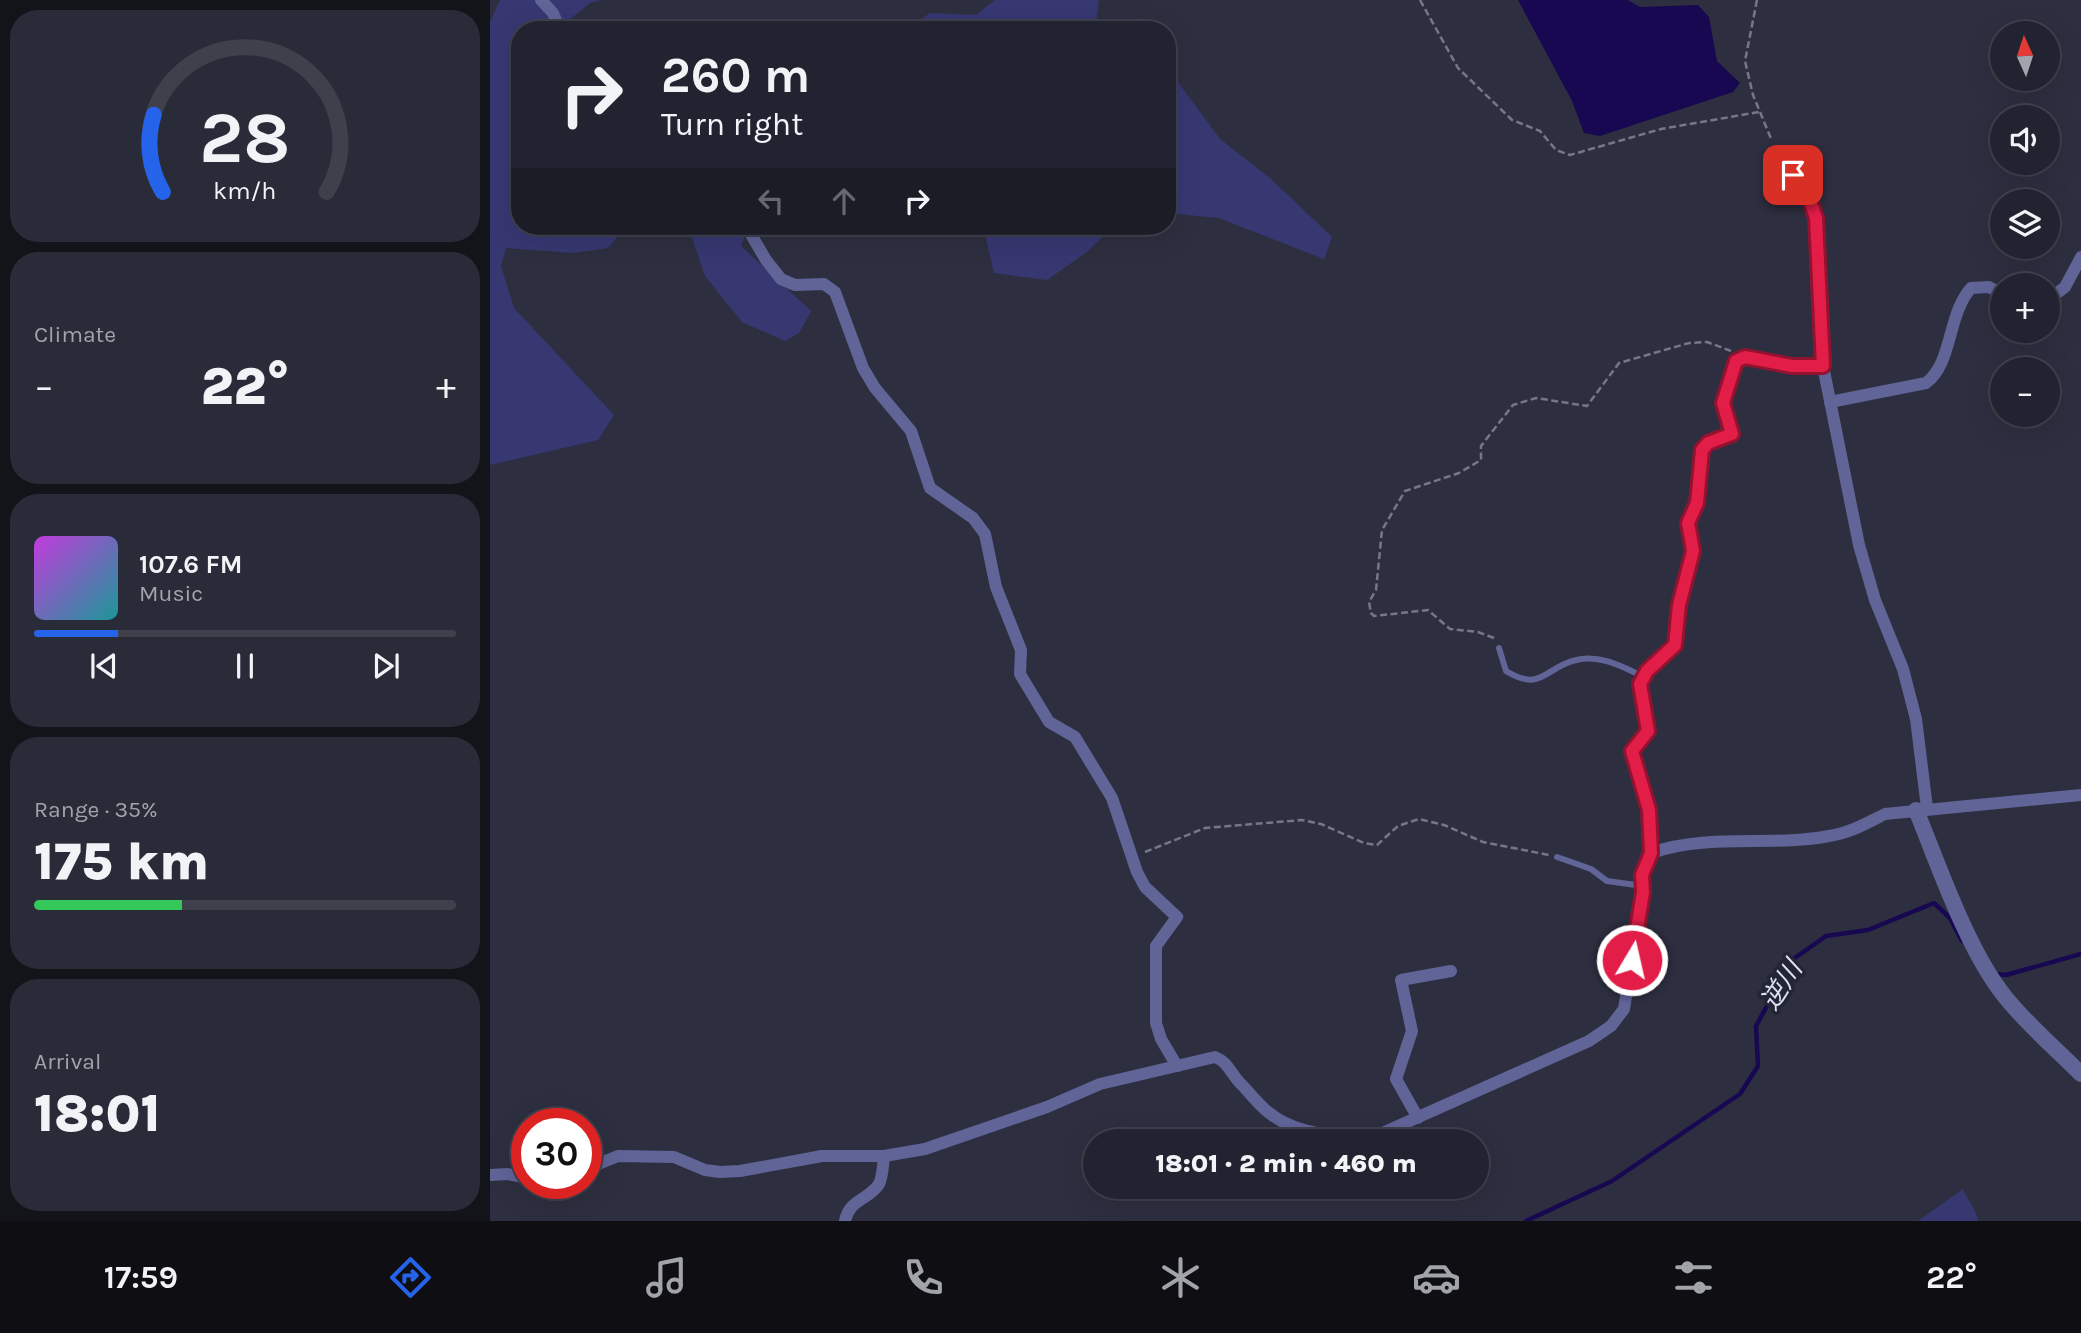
<!DOCTYPE html>
<meta charset="utf-8">
<style>
body{margin:0;font-family:Karla,"Noto Sans JP",sans-serif;background:#2a2b38;color:#f1f3f6;height:100vh;display:flex;flex-direction:column;font-size:26px;white-space:nowrap}
*{box-sizing:border-box;margin:0}
p{font-size:23px;color:#a2a4ab}
.icon{flex:none;width:38px;height:38px;fill:none;stroke:currentColor;stroke-width:2;stroke-linecap:round;stroke-linejoin:round}
.map{position:relative;flex:1;overflow:hidden}
.sheet{display:flex;flex-direction:column;gap:10px;padding:10px;background:#13131a;width:490px}
.sheet>*{flex:none}
.banner{position:absolute;left:21px;top:21px;width:665px;height:214px;border-radius:28px;box-shadow:0 7px 28px #0002,0 0 0 2px #3f404c;background:#222330;color:#f1f3f6;overflow:hidden}
.needle{width:46px;rotate:357deg}
.buttons{position:absolute;left:1500px;top:21px;display:grid;gap:14px}
.buttons a{display:grid;place-items:center;width:70px;height:70px;border-radius:50%;background:#222330;box-shadow:0 7px 28px #0002,0 0 0 2px #3f404c;font-size:35px}
.speed{position:absolute;left:21px;top:1108px;display:flex;gap:14px;font-size:35px;font-weight:700;text-align:center}
.speed>*{display:grid;place-content:center;width:91px;height:91px;border-radius:50%;background:#222330;box-shadow:0 7px 28px #0002,0 0 0 2px #3f404c;line-height:1}
.speed .limit{border:10px solid #d22;background:#fff;color:#111}
.pin{position:absolute;display:grid;place-items:center;width:60px;height:60px;color:#fff;margin:-30px;border-radius:14px;box-shadow:0 4px 10px #0006}
.me{position:absolute;width:77px;margin:-38px;rotate:9deg;stroke-linejoin:round;filter:drop-shadow(0 0 5px #0008)}
.turn{display:flex;align-items:center;gap:24px;height:147px;padding:0 35px;font-size:32px}
.turn .icon{width:91px;height:91px;stroke-width:2.5}
.turn b{display:block;font-size:49px;line-height:60px}
.lanes{display:flex;align-items:center;height:66px;padding:0 35px;background:#0003;justify-content:center;gap:35px;direction:ltr}
.lanes .off{opacity:.35}
.big{font-size:52px;font-weight:800;line-height:1.1}
.sheet .widget{flex:1;display:flex;flex-direction:column;justify-content:center;gap:10px;min-width:0;padding:0 24px;border-radius:28px;background:#2a2b38}
.sheet .dial{align-items:center;gap:0}
.dial svg{height:182px;overflow:visible;fill:none;stroke:#3f404c;stroke-width:7;stroke-linecap:round;text-anchor:middle}
.dial text{fill:#f1f3f6;stroke:none}
.song{display:flex;align-items:center;gap:21px}
.cover{width:84px;height:84px;border-radius:10px;background:linear-gradient(135deg,hsl(290 70% 55%),hsl(180 70% 35%))}
.played{height:7px;border-radius:4px;background:linear-gradient(90deg,#2563eb 20%,#3f404c 20%)}
.keys{display:flex;justify-content:space-around;direction:ltr}
.heat{display:flex;justify-content:space-between;align-items:center;font-size:38px;direction:ltr}
.charge{height:10px;border-radius:5px;background:linear-gradient(90deg,#34c759 35%,#3f404c 0)}
.trip{position:absolute;left:593px;top:1129px;width:406px;height:70px;border-radius:35px;background:#222330;box-shadow:0 7px 28px #0002,0 0 0 2px #3f404c;font-weight:800;line-height:70px;text-align:center}
.tabs{display:flex;height:112px;justify-content:space-around;align-items:center;background:#0e0e13;color:#a2a4ab}
.tabs .icon{width:49px;height:49px}
.tabs .active{color:#2563eb}
.tabs b{font-size:32px;color:#f1f3f6}
main{display:flex;flex:1;min-height:0}
.map>svg:first-child{display:block}
.green{fill:#373872}
.water{fill:#170851}
.lines{fill:none;stroke-linecap:round;stroke-linejoin:round}
.stream{stroke:#170851;stroke-width:4.5}
.path{stroke:#767786;stroke-width:2.5;stroke-dasharray:7 3.5;stroke-linecap:butt}
.service{stroke:#606497;stroke-width:6}
.minor{stroke:#606497;stroke-width:12}
.tertiary{stroke:#606497;stroke-width:16}
.route-casing{stroke:#92132f;stroke-width:18}
.route{stroke:#e11d48;stroke-width:12}
.labels{text-anchor:middle;stroke-width:7;stroke-linejoin:round;paint-order:stroke}
.water-label{font-size:26px;font-style:italic;fill:#dde0f6;stroke:#232535}
</style>
<main>
<section class="sheet">
<div class="widget dial"><svg viewBox="0 0 100 80">
<path d="M14 69A42 42 0 1 1 86 69"/>
<path d="M14 69A42 42 0 0 1 10 35" stroke="#2563eb"/>
<text x="50" y="56" font-size="32" font-weight="700">28</text>
<text x="50" y="72" font-size="11">km/h</text>
</svg></div>
<div class="widget"><p>Climate</p>
<div class="heat"><a>−</a><b class="big">22°</b><a>+</a></div>
</div>
<div class="widget">
<div class="song"><i class="cover"></i><div><b>107.6 FM</b><p>Music</p></div></div>
<div class="played"></div>
<div class="keys"><svg class="icon" aria-label="previous" viewBox="0 0 24 24"><path d="M18 5L8 12l10 7zM5 5v14"/></svg><svg class="icon" aria-label="pause" viewBox="0 0 24 24"><path d="M8 5v14M16 5v14"/></svg><svg class="icon" aria-label="next" viewBox="0 0 24 24"><path d="M6 5l10 7-10 7zM19 5v14"/></svg></div>
</div>
<div class="widget"><p>Range · 35%</p><b class="big">175 km</b><div class="charge"></div></div>
<div class="widget"><p>Arrival</p><b class="big">18:01</b></div>
</section>
<div class="map">
<svg width="1591" height="1221" viewBox="0 0 1591 1221">
<rect width="100%" height="100%" fill="#2d2f40"/>
<g class="green">
<polygon points="10,0 111,0 100,3 67,30 30,30 30,226 132,226 132,232 118,248 83,253 16,248 11,266 24,308 124,415 108,440 0,465 0,22"/>
<polygon points="505,0 609,0 605,30 416,30 440,13 486,15"/>
<polygon points="677,74 682,74 730,139 781,179 842,237 834,259 729,218 677,213"/>
<polygon points="198,226 258,226 251,246 321,311 309,333 295,341 252,322 215,276"/>
<polygon points="493,226 624,226 597,252 557,280 504,273"/>
<path d="M1473 1189C1477 1200 1487 1210 1488 1221H1428Z"/>
</g>
<polygon class="water" points="1028,0 1138,0 1150,7 1208,5 1219,17 1227,61 1250,83 1243,92 1110,136 1094,133 1082,101"/>
<g class="lines">
<g class="stream">
<polyline points="1504,974 1516,975 1591,954"/>
<polyline points="1036,1221 1122,1181 1250,1094 1268,1066 1266,1026 1302,960 1336,936 1378,930 1444,903 1460,918 1472,941"/>
</g>
<g class="path">
<polyline points="930,0 968,68 1022,120 1050,131 1066,150 1080,155 1171,129 1269,112"/>
<polyline points="1267,0 1255,61 1263,95 1282,141"/>
<polyline points="1004,638 988,632 960,629 938,610 884,616 881,613 879,602 886,590 892,530 915,491 969,473 991,460 991,446 1023,405 1046,398 1097,406 1129,363 1199,343 1217,342 1241,351"/>
<polyline points="655,852 715,828 812,820 831,824 874,843 887,845 908,826 929,819 954,825 993,842 1059,855"/>
</g>
<g class="service">
<path d="M1009 648 1016 671C1052 693 1055 667 1086 660 1110 654 1133 667 1154 677"/>
<polyline points="1067,857 1101,869 1117,881 1153,886"/>
</g>
<g class="minor">
<polyline points="51,0 63,13 70,30"/>
<polyline points="1287,153 1319,197 1326,218 1333,366 1369,545 1385,600 1413,669 1426,719 1437,808"/>
<polyline points="256,226 276,260 291,279 305,285 334,284 345,292 373,368 385,388 421,431 440,488 483,518 495,534 506,587 531,650 530,674 559,722 585,737 622,798 647,872 655,887 687,917 666,946 666,1023 671,1039 687,1066"/>
<polyline points="1558,300 1575,287 1591,257"/>
<path d="M1340 402 1436 383C1463 363 1457 315 1481 288L1499 287 1512 294"/>
<path d="M1161 853C1218 833 1281 847 1339 836 1360 833 1377 823 1395 814L1591 795"/>
<polyline points="928,1118 906,1079 922,1031 911,980 961,971"/>
<path d="M96 1169 128 1156 184 1157 215 1170 230 1172 250 1171 332 1156H394L435 1149 557 1107 610 1084 725 1057C738 1062 741 1074 751 1084 760 1093 768 1104 778 1112 807 1136 852 1138 888 1135L1099 1041 1121 1026 1134 1009 1153 892 1152 875 1161 853 1159 810 1142 751 1158 731 1150 684 1157 671 1185 644 1189 605 1203 551 1198 523 1207 503 1212 450 1218 443 1242 434 1233 403 1246 361 1255 357 1302 366H1333"/>
<polyline points="0,1175 18,1174 37,1178"/>
<path d="M355 1221C359 1199 379 1200 389 1184 393 1176 393 1164 394 1156"/>
</g>
<path class="tertiary" d="M1426 810C1449 866 1478 952 1516 998 1538 1025 1566 1049 1591 1074"/>
</g>
<g class="lines">
<g class="route-casing">
<polyline id="route" points="1142,960 1153,892 1152,875 1161,853 1159,810 1142,751 1158,731 1150,684 1157,671 1185,645 1189,605 1203,551 1198,523 1207,503 1212,450 1218,443 1242,434 1233,403 1246,361 1255,357 1302,366 1333,366 1326,218 1319,197 1303,175"/>
</g>
<use href="#route" class="route"/>
</g>
<g class="labels">
<g class="water-label">
<text transform="translate(1291 985) rotate(-57)" y="9">逆川</text>
</g>
</g>
</svg>
<div class="buttons">
<a><svg class="needle" viewBox="-14 -14 28 28"><path d="M0-13l5 13h-10z" fill="#e53935"/><path d="M0 13l5-13h-10z" fill="#a2a4ab"/></svg></a>
<a><svg class="icon" aria-label="sound" viewBox="0 0 24 24"><path d="M4 9h4l5-4v14l-5-4H4zM17 9q2 3 0 6"/></svg></a>
<a><svg class="icon" aria-label="layers" viewBox="0 0 24 24"><path d="M12 4l9 5-9 5-9-5zM3 14l9 5 9-5"/></svg></a>
<a>+</a>
<a>−</a>
</div>
<div class="speed"><div class="limit">30</div></div>
<div class="pin" style="left:1303px;top:175px;background:#d93025"><svg class="icon" aria-label="arrive" viewBox="0 0 24 24"><path d="M6 21V4h12l-3 4 3 4H6"/></svg></div>
<svg class="me" style="left:1142px;top:960px" viewBox="-20 -20 40 40"><circle r="17" fill="#e11d48" stroke="#fff" stroke-width="3"/><path d="M0-11L8 9 0 5-8 9z" fill="#fff"/></svg>
<div class="trip">18:01 · 2 min · 460 m</div>
<div class="banner">
<div class="turn"><svg class="icon" aria-label="right" viewBox="0 0 24 24"><path d="M7 20v-9h11M14 6l5 5-5 5"/></svg><div><b>260 m</b>Turn right</div></div>
<div class="lanes"><svg class="icon off" aria-label="left" viewBox="0 0 24 24"><path d="M17 20v-9H6M10 6l-5 5 5 5"/></svg><svg class="icon off" aria-label="ahead" viewBox="0 0 24 24"><path d="M12 20V5M6 11l6-6 6 6"/></svg><svg class="icon" aria-label="right" viewBox="0 0 24 24"><path d="M7 20v-9h11M14 6l5 5-5 5"/></svg></div>
</div>
</div>
</main>
<nav class="tabs">
<b>17:59</b>
<svg class="icon active" aria-label="directions" viewBox="0 0 24 24"><path d="M12 3l9 9-9 9-9-9zM9 14v-3h6M13 9l2 2-2 2"/></svg>
<svg class="icon" aria-label="music" viewBox="0 0 24 24"><path d="M9 18V5l10-2v13"/><circle cx="6" cy="18" r="3"/><circle cx="16" cy="16" r="3"/></svg>
<svg class="icon" aria-label="phone" viewBox="0 0 24 24"><path d="M5 4h4l2 5-3 2q2 4 5 5l2-3 5 2v4C11 20 4 13 5 4z"/></svg>
<svg class="icon" aria-label="climate" viewBox="0 0 24 24"><path d="M12 3v18M4 7l16 10M4 17L20 7"/></svg>
<svg class="icon" aria-label="car" viewBox="0 0 24 24"><path d="M5 17H2v-5l4-1 3-4h7l3 4 3 1v5h-3M9 17h6M6 11h13"/><circle cx="7" cy="17" r="2"/><circle cx="17" cy="17" r="2"/></svg>
<svg class="icon" aria-label="filters" viewBox="0 0 24 24"><path d="M4 7h16M4 17h16"/><circle cx="9" cy="7" r="2"/><circle cx="15" cy="17" r="2"/></svg>
<b>22°</b>
</nav>
